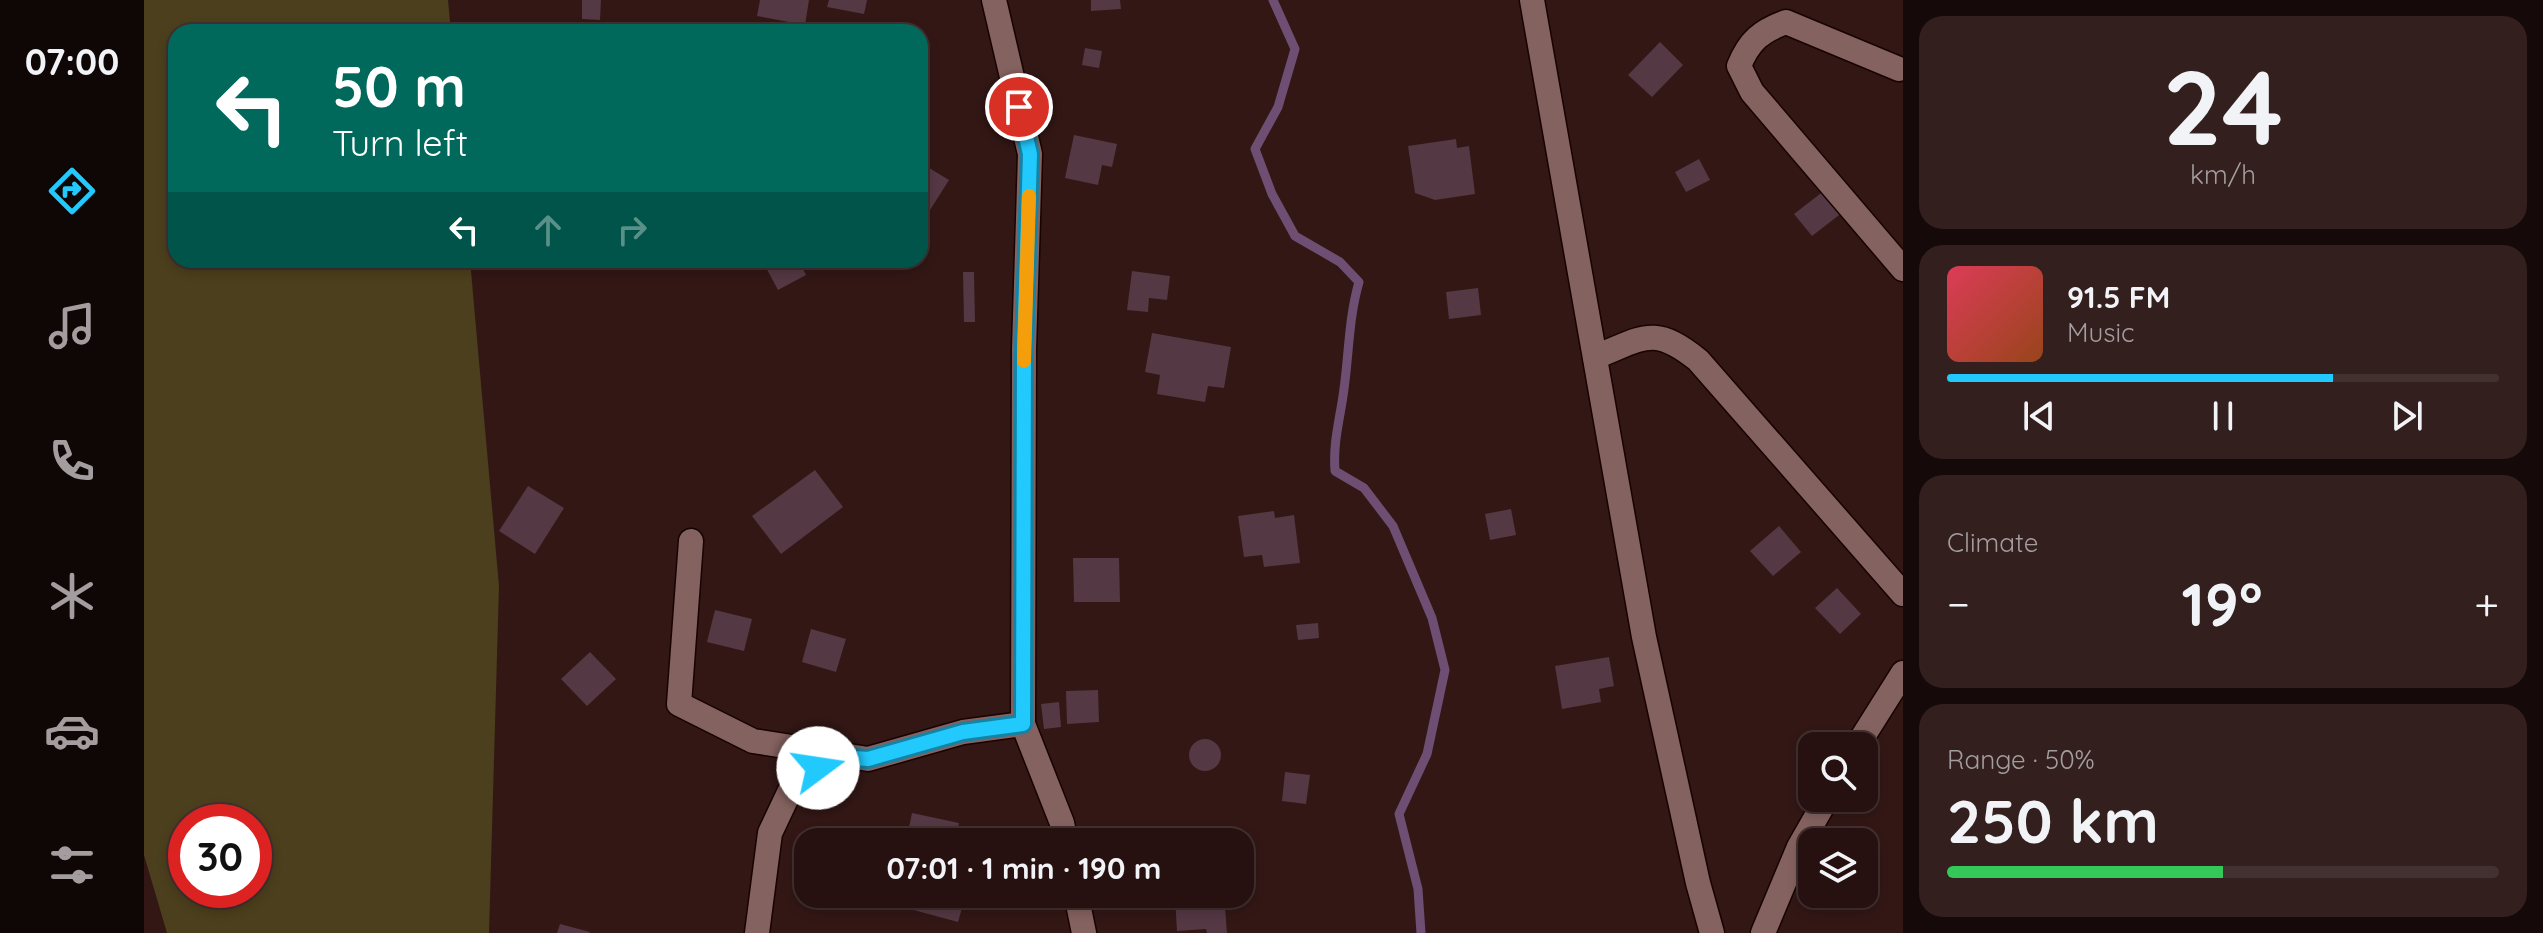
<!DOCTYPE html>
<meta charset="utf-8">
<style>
body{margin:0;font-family:Quicksand,sans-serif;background:#321f1e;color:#f1f3f6;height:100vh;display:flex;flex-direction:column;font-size:30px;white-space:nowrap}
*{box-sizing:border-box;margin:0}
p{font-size:26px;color:#a49d9f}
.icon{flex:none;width:44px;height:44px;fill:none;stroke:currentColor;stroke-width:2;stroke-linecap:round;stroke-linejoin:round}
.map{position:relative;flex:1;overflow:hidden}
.sheet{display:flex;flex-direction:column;gap:16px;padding:16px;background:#150909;width:640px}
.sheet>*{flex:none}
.hud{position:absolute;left:24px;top:24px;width:760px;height:244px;border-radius:24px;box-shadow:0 4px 12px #0003,0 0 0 2px #423130;background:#00695c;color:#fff;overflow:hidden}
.controls{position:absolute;left:1654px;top:732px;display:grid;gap:16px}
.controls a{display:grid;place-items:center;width:80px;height:80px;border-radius:16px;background:#261110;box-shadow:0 4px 12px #0003,0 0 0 2px #423130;font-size:40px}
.speed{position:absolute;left:24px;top:804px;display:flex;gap:16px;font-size:40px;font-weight:700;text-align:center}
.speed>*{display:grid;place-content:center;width:104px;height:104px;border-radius:50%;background:#261110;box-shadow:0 4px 12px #0003,0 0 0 2px #423130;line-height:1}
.speed .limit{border:12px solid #d22;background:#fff;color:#111}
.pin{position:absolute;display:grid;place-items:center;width:68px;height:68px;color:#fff;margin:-34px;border:4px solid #fff;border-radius:50%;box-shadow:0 2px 8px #0007}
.me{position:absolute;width:88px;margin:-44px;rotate:76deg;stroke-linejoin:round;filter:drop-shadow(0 0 6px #0008)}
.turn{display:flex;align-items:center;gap:28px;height:168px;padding:0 32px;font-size:36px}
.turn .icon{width:104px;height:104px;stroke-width:2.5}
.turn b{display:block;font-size:56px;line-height:68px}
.lanes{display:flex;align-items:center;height:76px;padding:0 32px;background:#0003;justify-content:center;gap:40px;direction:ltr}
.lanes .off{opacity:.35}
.big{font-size:60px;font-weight:700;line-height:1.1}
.sheet .widget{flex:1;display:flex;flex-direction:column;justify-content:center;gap:12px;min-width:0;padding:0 28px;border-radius:24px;background:#321f1e}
.sheet .dial{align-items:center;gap:0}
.dial b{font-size:104px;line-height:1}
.song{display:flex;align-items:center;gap:24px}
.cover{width:96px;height:96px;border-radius:12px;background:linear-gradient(135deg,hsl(350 70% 55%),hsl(20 70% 35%))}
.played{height:8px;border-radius:4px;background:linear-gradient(90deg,#21c9fd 70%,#423130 70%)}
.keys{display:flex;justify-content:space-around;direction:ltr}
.heat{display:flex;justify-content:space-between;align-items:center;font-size:44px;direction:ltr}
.charge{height:12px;border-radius:6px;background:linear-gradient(90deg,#34c759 50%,#423130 0)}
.trip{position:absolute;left:650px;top:828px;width:460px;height:80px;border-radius:24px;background:#261110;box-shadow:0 4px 12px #0003,0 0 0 2px #423130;font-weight:700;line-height:80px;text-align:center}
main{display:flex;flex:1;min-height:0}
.menu{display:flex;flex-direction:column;width:144px;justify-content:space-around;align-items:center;background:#0f0706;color:#a49d9f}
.menu .icon{width:56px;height:56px}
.menu .selected{color:#21c9fd}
.menu b{font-size:36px;color:#f1f3f6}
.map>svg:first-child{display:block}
.green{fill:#4c3f1d;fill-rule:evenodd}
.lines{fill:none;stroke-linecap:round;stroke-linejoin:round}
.stream{stroke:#6e4f73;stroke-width:9}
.building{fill:#543844}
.minor-casing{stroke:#180302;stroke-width:27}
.minor{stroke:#84625f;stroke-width:24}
.route-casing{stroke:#1583a4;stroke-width:20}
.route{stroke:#21c9fd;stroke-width:14}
.slow{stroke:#f59e0b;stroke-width:14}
</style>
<main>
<nav class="menu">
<b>07:00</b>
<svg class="icon selected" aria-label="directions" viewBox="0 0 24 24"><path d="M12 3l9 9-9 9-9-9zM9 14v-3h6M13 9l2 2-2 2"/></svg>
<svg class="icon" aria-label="music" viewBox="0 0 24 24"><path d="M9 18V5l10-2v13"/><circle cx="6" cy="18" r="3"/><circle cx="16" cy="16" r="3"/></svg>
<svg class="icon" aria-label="phone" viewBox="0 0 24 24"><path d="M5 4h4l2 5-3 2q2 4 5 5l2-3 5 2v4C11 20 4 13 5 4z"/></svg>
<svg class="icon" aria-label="climate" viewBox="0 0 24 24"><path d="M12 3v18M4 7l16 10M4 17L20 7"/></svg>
<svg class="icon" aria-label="car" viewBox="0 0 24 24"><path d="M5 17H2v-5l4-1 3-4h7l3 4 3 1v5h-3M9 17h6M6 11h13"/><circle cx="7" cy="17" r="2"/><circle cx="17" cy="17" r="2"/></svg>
<svg class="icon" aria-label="filters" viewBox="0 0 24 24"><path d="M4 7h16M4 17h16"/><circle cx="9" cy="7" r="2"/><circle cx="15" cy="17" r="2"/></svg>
</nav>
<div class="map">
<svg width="1759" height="933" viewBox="0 0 1759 933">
<rect width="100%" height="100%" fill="#321715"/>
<path class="green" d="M0 0H304L307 32H32V260H326L355 586 345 933H23L0 855ZM42 822H110V890H42Z"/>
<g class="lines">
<path class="stream" d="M1129 0 1151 49 1134 107 1111 149 1128 194 1151 236 1196 262 1215 282C1204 320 1205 358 1199 396 1195 423 1189 443 1191 471L1220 488 1249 526 1288 618 1301 670 1283 754 1255 814 1274 889 1277 933"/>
</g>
<g class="building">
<polygon points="438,0 457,0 456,20 438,19"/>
<polygon points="616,0 665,0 661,25 613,16"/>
<polygon points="685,0 723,0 720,14 683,7"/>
<polygon points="947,0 976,0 977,9 947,11"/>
<polygon points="1516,42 1539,65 1508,97 1484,75"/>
<polygon points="941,48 958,51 955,68 938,65"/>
<polygon points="930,135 973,144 968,167 958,165 954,185 921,178"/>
<polygon points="1312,139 1313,148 1325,146 1331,194 1291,200 1271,193 1264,146"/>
<polygon points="1555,159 1566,180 1542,192 1531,172"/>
<polygon points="777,163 805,180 786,210 776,204"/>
<polygon points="1681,190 1699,212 1668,236 1650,214"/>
<polygon points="618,260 654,260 662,275 634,290"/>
<polygon points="988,271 1026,276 1023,300 1005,298 1004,312 983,310"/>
<polygon points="819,272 830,272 831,322 820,322"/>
<polygon points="1334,288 1337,315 1305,319 1302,292"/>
<polygon points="1008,333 1087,347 1080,388 1064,386 1061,402 1013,394 1016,375 1001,372"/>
<polygon points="671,470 699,507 637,554 608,516"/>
<polygon points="384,486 420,508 391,554 355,531"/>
<polygon points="1367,509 1372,535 1346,540 1341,514"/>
<polygon points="1130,511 1131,518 1150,515 1156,563 1120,567 1118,555 1100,557 1094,516"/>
<polygon points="1635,526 1657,552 1629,576 1606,551"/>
<polygon points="929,558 975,558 976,602 930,602"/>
<polygon points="1693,588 1717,614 1696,634 1671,608"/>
<polygon points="571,610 608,619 600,651 563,642"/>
<polygon points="1174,623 1175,638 1154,640 1152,625"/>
<polygon points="667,629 702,639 692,672 658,662"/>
<polygon points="446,652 472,679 443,706 417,679"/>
<polygon points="1465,657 1470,686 1455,689 1457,702 1418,709 1411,666"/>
<polygon points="954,690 955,722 923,724 922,691"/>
<polygon points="915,702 917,727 900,729 897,704"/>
<circle cx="1061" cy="755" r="16"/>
<polygon points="1141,772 1166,775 1162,804 1138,801"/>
<polygon points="768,813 815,823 811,842 762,842"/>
<polygon points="770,894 822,894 814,922 766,909"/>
<polygon points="1080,894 1083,933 1063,933 1062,929 1033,931 1031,897"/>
<polygon points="416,924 446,932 445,933 413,933"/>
</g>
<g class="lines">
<g class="minor-casing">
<g id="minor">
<polyline points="850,0 886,154 880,349 879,724 918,823 922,842"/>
<polyline points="1388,0 1500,637 1554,883 1568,933"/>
<path d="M1755 69 1642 22C1617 31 1605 41 1595 66L1608 92 1759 269"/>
<path d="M1451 357C1500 338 1509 324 1554 360L1759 594"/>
<polyline points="547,541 535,704 609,741 724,759 819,732 879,724"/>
<polyline points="1713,746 1759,673"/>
<polyline points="932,894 940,933"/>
<polyline points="613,933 626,833 652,778 696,757"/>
<polyline points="1619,933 1655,847 1683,798"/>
</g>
</g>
<use href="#minor" class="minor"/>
</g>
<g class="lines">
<g class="route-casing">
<polyline id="route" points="674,768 696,757 724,759 819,732 879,724 880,349 886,154 875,107"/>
</g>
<use href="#route" class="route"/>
<polyline class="slow" points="880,361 885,196"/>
</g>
</svg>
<div class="controls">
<a><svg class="icon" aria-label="search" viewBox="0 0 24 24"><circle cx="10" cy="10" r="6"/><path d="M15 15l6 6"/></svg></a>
<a><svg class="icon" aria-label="layers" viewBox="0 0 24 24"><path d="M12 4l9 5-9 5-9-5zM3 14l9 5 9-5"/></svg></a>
</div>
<div class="speed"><div class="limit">30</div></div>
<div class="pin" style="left:875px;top:107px;background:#d93025"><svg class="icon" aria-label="arrive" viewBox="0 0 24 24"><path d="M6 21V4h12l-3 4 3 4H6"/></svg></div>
<svg class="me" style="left:674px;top:768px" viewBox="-20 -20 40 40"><circle r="19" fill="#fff"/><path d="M0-13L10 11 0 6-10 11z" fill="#21c9fd"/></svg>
<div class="trip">07:01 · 1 min · 190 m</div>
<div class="hud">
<div class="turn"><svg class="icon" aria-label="left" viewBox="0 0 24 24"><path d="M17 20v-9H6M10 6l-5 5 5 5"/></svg><div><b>50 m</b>Turn left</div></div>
<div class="lanes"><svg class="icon" aria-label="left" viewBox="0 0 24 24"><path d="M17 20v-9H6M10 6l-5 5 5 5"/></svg><svg class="icon off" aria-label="ahead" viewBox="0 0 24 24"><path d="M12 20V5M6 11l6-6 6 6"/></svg><svg class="icon off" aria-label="right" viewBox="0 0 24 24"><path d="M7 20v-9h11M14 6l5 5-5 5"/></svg></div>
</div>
</div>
<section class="sheet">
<div class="widget dial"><b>24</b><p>km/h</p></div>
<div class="widget">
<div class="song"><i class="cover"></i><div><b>91.5 FM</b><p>Music</p></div></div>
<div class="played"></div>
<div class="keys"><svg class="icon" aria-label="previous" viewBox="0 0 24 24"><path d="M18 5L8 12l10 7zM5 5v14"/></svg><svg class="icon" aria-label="pause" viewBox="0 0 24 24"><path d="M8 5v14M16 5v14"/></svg><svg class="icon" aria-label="next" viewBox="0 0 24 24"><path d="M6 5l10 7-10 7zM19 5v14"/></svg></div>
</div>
<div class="widget"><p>Climate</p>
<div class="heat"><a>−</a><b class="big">19°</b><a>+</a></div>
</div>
<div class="widget"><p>Range · 50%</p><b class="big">250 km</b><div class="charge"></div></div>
</section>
</main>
